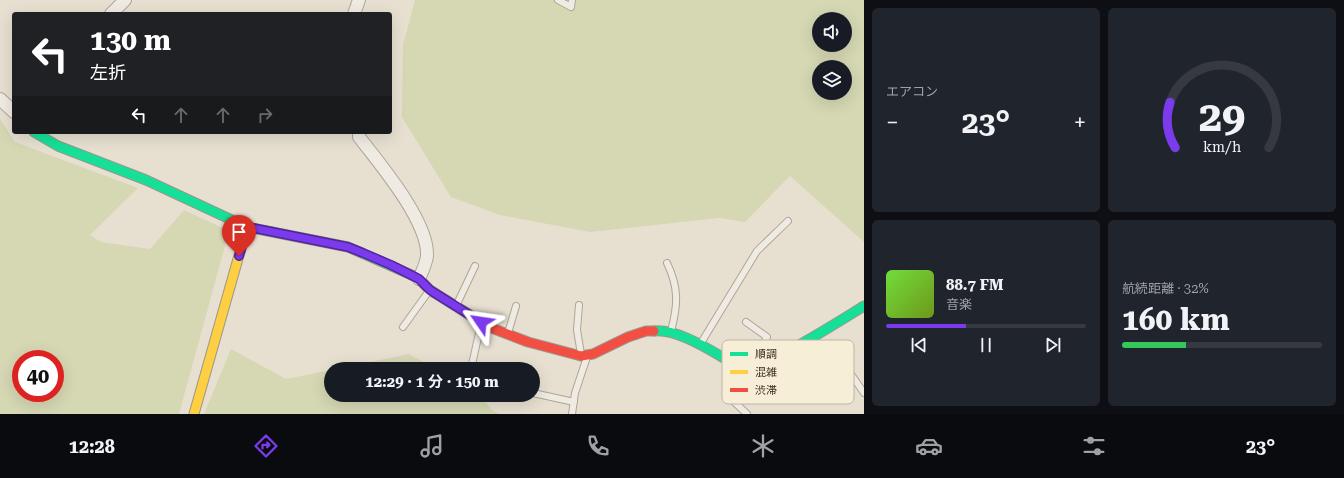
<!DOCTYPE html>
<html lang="ja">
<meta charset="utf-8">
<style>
body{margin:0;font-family:"Roboto Serif","Noto Sans JP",serif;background:#20242c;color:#f1f3f6;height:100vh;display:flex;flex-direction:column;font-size:15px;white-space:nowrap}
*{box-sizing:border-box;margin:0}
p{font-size:13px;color:#9ea1a6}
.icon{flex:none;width:22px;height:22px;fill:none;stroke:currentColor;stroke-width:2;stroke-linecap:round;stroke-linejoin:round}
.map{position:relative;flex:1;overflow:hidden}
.panel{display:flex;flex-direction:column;gap:8px;padding:8px;background:#0d0f14;width:480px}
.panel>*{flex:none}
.hud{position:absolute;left:12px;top:12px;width:380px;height:122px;border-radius:4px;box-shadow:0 4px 16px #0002;background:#202124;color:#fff;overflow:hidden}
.controls{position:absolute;left:812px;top:12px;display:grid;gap:8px}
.controls a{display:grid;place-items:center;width:40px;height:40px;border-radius:50%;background:#171b24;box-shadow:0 4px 16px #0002;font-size:20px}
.speed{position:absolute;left:12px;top:350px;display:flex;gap:8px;font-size:20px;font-weight:700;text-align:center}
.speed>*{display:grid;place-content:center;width:52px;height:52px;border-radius:50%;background:#171b24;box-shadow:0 4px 16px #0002;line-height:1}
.speed .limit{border:6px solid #d22;background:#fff;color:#111}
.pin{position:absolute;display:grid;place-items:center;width:34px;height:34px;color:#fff;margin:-41px -17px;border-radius:50% 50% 50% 0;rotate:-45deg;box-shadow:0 0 4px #0007}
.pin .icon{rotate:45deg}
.me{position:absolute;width:44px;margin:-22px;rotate:302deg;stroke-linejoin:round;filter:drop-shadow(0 0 3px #0008)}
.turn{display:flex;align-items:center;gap:14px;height:84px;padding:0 12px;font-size:18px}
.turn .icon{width:52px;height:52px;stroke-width:2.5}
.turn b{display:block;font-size:28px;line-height:34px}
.lanes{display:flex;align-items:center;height:38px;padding:0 12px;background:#0003;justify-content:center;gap:20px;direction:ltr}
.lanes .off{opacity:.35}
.big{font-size:30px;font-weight:700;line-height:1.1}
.panel .widget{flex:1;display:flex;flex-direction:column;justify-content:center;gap:6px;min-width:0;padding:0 14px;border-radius:6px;background:#20242c}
.panel .dial{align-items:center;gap:0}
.dial svg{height:104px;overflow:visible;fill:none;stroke:#363941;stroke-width:7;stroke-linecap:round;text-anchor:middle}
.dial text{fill:#f1f3f6;stroke:none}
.song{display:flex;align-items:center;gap:12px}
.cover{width:48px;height:48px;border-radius:6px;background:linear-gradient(135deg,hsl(100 70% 55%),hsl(80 70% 35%))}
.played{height:4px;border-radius:2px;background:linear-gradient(90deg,#7c3aed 40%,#363941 40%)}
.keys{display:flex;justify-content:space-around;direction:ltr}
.heat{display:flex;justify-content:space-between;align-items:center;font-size:22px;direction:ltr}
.charge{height:6px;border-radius:3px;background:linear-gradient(90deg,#34c759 32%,#363941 0)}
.panel .tiles{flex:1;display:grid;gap:8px;grid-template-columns:repeat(2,1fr)}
.trip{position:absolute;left:324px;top:362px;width:216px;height:40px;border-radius:20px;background:#171b24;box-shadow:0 4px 16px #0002;font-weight:700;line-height:40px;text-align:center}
.dock{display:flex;height:64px;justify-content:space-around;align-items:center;background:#090b0e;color:#9ea1a6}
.dock .icon{width:28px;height:28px}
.dock .current{color:#7c3aed}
.dock b{font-size:18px;color:#f1f3f6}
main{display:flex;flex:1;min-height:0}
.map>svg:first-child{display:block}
.green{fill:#d6d7b3;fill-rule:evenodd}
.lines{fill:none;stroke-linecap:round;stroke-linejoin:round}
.lane-casing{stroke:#ada599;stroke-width:8}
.street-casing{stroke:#ada599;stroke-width:14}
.fast-casing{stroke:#9c958a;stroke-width:11}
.slow-casing{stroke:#9c958a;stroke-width:11}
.jam-casing{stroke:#9c958a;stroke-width:11}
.lane{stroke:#efebe3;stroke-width:6}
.street{stroke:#efebe3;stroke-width:12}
.fast{stroke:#16e098;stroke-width:9}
.slow{stroke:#ffcf43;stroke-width:9}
.jam{stroke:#f24e42;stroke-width:9}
.route-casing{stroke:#51269a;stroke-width:10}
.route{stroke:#7c3aed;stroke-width:7}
.key{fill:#f7eed8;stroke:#bfb4a1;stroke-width:1}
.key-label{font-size:11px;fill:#3d2e20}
</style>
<main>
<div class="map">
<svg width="864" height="414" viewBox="0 0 864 414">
<rect width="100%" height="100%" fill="#e7e0d1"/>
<g class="green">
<path d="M415 0H864V242L790 176 745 222 719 218 590 232 500 215 451 197 402 117 403 45ZM819 19H845V45H819ZM819 67H845V93H819Z"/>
<path d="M0 119 15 142 138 188 90 235 101 242 150 249 184 210 229 231 179 414H0ZM21 359H55V393H21Z"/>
<polygon points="231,349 286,379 331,370 331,395 480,395 492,410 499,414 204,414"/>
<polygon points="409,354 436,369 336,369"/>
</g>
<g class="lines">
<g class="lane-casing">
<g id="lane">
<polyline points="558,0 571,7 572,0"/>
<path d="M667 263C679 288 678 305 671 331"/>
<polyline points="579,305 577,330 581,354"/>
<polyline points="456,306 475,266"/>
<polyline points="746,322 767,337 754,362"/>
<polyline points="403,327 429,291"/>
<polyline points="508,333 516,306"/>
<polyline points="701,343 757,251 788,221"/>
<polyline points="846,367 864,393"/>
<polyline points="471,369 481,324"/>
<polyline points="741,369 728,396 747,414"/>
<polyline points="533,393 574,402"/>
<polyline points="572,414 575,393 587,357"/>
</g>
</g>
<g class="street-casing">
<g id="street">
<polyline points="111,14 125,0"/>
<polyline points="354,14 359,0"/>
<polyline points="0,99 14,112"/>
<path d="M359 132V137C380 164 429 222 427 256 426 264 422 272 419 279"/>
</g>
</g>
<g class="fast-casing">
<g id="fast">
<polyline points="34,132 58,146 146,180 247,227 348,247 414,276"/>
<path d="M654 331C676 329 705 347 724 358 729 361 736 367 743 368 761 372 844 318 864 306"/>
</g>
</g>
<g class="slow-casing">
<polyline id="slow" points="194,414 247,227"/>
</g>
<g class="jam-casing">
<polyline id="jam" points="414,276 419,279 430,290 489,327 528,342 581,356 593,354 628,337 646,331 654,331"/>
</g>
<use href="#lane" class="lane"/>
<use href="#street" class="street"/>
<use href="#fast" class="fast"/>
<use href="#slow" class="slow"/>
<use href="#jam" class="jam"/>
</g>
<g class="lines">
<g class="route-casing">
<polyline id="route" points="239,256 248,227 348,247 363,253 391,265 419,279 430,290 481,322"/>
</g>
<use href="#route" class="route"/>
</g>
<rect x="722" y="340" width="132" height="64" rx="6" class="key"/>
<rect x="730" y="352" width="18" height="4" fill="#16e098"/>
<rect x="730" y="370" width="18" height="4" fill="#ffcf43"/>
<rect x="730" y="388" width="18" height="4" fill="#f24e42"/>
<g class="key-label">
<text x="755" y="358">順調</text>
<text x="755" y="376">混雑</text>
<text x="755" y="394">渋滞</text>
</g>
</svg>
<div class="controls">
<a><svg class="icon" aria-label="sound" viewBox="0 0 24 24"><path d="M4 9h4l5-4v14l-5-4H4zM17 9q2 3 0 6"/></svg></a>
<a><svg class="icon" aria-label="layers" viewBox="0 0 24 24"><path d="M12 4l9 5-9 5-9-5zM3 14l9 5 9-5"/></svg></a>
</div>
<div class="speed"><div class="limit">40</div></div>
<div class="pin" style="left:239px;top:256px;background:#d93025"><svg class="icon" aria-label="arrive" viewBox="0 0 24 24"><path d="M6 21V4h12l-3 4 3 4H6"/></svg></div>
<svg class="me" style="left:481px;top:322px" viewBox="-20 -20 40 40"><path d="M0-17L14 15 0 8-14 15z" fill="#7c3aed" stroke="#fff" stroke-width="4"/></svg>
<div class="trip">12:29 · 1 分 · 150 m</div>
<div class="hud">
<div class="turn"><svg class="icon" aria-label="left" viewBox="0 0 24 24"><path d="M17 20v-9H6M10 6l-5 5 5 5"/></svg><div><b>130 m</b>左折</div></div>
<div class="lanes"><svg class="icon" aria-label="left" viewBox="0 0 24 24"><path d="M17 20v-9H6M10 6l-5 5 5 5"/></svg><svg class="icon off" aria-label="ahead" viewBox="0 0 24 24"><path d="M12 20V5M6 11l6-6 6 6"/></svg><svg class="icon off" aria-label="ahead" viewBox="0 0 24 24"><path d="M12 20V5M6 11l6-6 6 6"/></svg><svg class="icon off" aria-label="right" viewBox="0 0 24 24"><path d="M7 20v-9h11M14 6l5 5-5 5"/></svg></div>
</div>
</div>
<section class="panel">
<div class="tiles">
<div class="widget"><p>エアコン</p>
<div class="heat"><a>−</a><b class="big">23°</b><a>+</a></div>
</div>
<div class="widget dial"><svg viewBox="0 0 100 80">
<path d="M14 69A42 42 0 1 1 86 69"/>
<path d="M14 69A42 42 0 0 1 10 34" stroke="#7c3aed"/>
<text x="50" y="56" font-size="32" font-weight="700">29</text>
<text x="50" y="72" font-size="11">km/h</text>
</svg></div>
<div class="widget">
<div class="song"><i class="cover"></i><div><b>88.7 FM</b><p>音楽</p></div></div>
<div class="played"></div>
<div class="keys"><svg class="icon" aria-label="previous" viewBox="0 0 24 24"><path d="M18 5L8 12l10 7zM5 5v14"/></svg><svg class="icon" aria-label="pause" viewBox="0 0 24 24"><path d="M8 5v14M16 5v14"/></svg><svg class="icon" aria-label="next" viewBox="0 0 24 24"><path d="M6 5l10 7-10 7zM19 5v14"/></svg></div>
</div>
<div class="widget"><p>航続距離 · 32%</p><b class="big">160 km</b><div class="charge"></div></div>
</div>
</section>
</main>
<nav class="dock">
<b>12:28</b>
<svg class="icon current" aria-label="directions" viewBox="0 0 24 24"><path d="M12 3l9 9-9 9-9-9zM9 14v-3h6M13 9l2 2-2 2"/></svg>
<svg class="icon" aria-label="music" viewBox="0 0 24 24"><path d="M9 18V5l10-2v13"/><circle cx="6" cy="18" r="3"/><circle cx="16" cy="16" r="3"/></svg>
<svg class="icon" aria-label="phone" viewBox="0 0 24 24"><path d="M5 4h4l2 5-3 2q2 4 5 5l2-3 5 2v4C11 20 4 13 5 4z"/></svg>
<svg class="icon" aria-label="climate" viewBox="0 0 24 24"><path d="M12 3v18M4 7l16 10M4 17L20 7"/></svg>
<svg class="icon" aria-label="car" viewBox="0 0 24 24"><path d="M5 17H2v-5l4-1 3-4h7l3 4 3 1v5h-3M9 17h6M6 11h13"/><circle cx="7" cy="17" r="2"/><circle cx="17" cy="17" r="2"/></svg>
<svg class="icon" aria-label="filters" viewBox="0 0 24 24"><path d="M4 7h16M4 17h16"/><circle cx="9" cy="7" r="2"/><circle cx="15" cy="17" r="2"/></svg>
<b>23°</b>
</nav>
